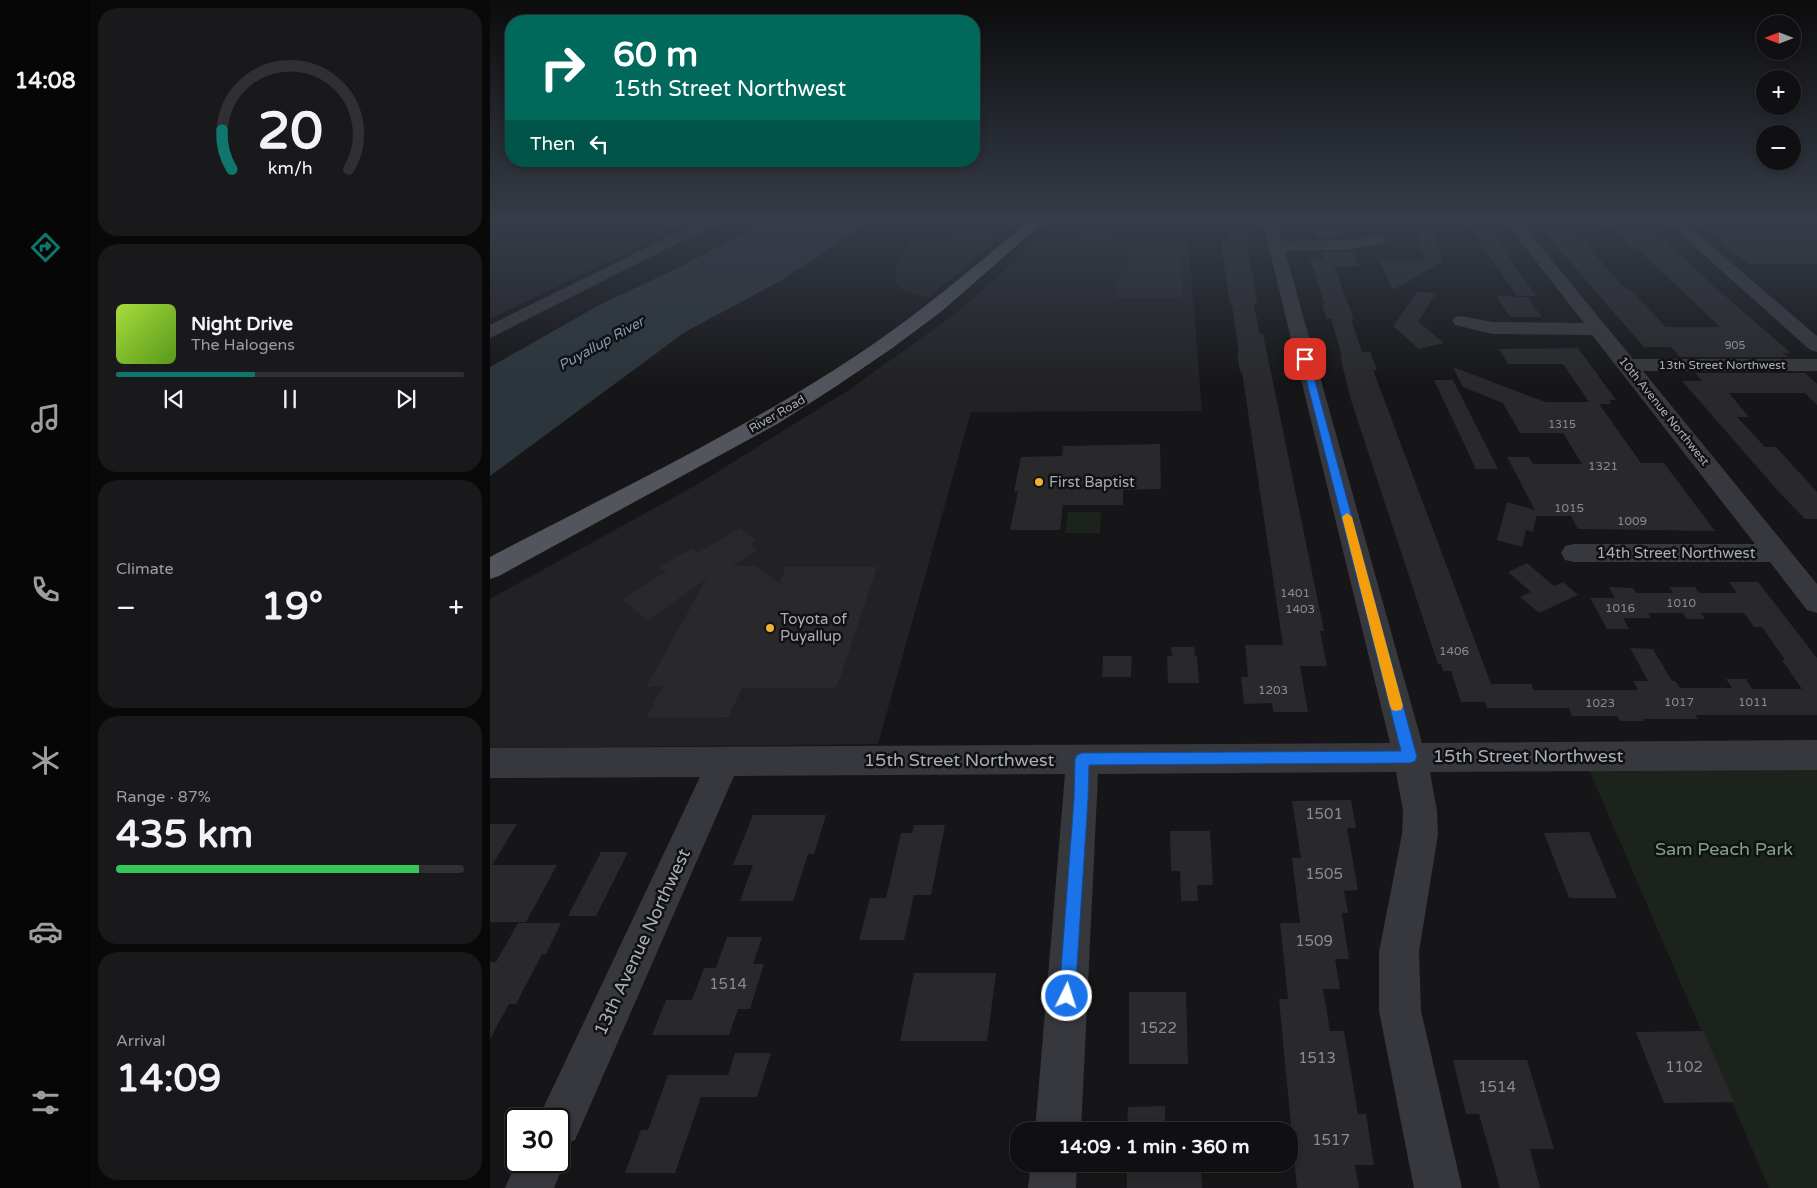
<!DOCTYPE html>
<meta charset="utf-8">
<style>
body{margin:0;font-family:"Varela Round",sans-serif;background:#19191b;color:#f1f3f6;height:100vh;display:flex;flex-direction:column;font-size:19px;white-space:nowrap}
*{box-sizing:border-box;margin:0}
p{font-size:16px;color:#9c9d9f}
.icon{flex:none;width:28px;height:28px;fill:none;stroke:currentColor;stroke-width:2;stroke-linecap:round;stroke-linejoin:round}
.map{position:relative;flex:1;overflow:hidden}
.drawer{display:flex;flex-direction:column;gap:8px;padding:8px;background:#09090a;width:400px}
.drawer>*{flex:none}
.guide{position:absolute;left:15px;top:15px;width:475px;height:152px;border-radius:20px;box-shadow:0 2px 8px #0003,0 0 0 1px #303032;background:#00695c;color:#fff;overflow:hidden}
.needle{width:32px;rotate:270deg}
.buttons{position:absolute;left:1266px;top:15px;display:grid;gap:10px}
.buttons a{display:grid;place-items:center;width:45px;height:45px;border-radius:50%;background:#101012;box-shadow:0 2px 8px #0003,0 0 0 1px #303032;font-size:25px}
.speed{position:absolute;left:15px;top:1108px;display:flex;gap:10px;font-size:25px;font-weight:700;text-align:center}
.speed>*{display:grid;place-content:center;width:65px;height:65px;border-radius:50%;background:#101012;box-shadow:0 2px 8px #0003,0 0 0 1px #303032;line-height:1}
.speed .limit{border:2px solid #111;border-radius:8px;background:#fff;color:#111}
.pin{position:absolute;display:grid;place-items:center;width:42px;height:42px;color:#fff;margin:-21px;border-radius:10px;box-shadow:0 2px 8px #0006}
.me{position:absolute;width:55px;margin:-28px;rotate:4deg;stroke-linejoin:round;filter:drop-shadow(0 0 4px #0008)}
.turn{display:flex;align-items:center;gap:18px;height:105px;padding:0 25px;font-size:22px}
.turn .icon{width:65px;height:65px;stroke-width:2.5}
.turn b{display:block;font-size:35px;line-height:42px}
.then{display:flex;align-items:center;height:48px;padding:0 25px;background:#0003;gap:10px;font-size:19px}
.big{font-size:38px;font-weight:700;line-height:1.1}
.drawer .widget{flex:1;display:flex;flex-direction:column;justify-content:center;gap:8px;min-width:0;padding:0 18px;border-radius:20px;background:#19191b}
.drawer .dial{align-items:center;gap:0}
.dial svg{height:130px;overflow:visible;fill:none;stroke:#303032;stroke-width:7;stroke-linecap:round;text-anchor:middle}
.dial text{fill:#f1f3f6;stroke:none}
.song{display:flex;align-items:center;gap:15px}
.cover{width:60px;height:60px;border-radius:8px;background:linear-gradient(135deg,hsl(80 70% 55%),hsl(90 70% 35%))}
.played{height:5px;border-radius:2px;background:linear-gradient(90deg,#0f766e 40%,#303032 40%)}
.keys{display:flex;justify-content:space-around;direction:ltr}
.heat{display:flex;justify-content:space-between;align-items:center;font-size:28px;direction:ltr}
.charge{height:8px;border-radius:4px;background:linear-gradient(90deg,#34c759 87%,#303032 0)}
.trip{position:absolute;left:520px;top:1122px;width:288px;height:50px;border-radius:20px;background:#101012;box-shadow:0 2px 8px #0003,0 0 0 1px #303032;font-weight:700;line-height:50px;text-align:center}
main{display:flex;flex:1;min-height:0}
.dock{display:flex;flex-direction:column;width:90px;justify-content:space-around;align-items:center;background:#060607;color:#9c9d9f}
.dock .icon{width:35px;height:35px}
.dock .on{color:#0f766e}
.dock b{font-size:22px;color:#f1f3f6}
.map>svg:first-child{display:block}
.built{fill:#222225}
.green{fill:#1c231d}
.water{fill:#2c353c}
.building{fill:#29292c}
.lines{fill:none;stroke-linecap:round;stroke-linejoin:round}
.minor{fill:#37383d;fill-rule:evenodd}
.major{fill:#53555c;fill-rule:evenodd}
.route{fill:#1a73e8;stroke:#114b97}
.slow{fill:#f59e0b}
.poi-dot{fill:#f2b134;stroke:#111113;stroke-width:2}
.labels{text-anchor:middle;stroke-width:5;stroke-linejoin:round;paint-order:stroke}
.far-number-label{font-size:11px;fill:#888b94}
.far-street-label{font-size:12px;fill:#a8adb8;stroke:#111113}
.number-label{font-size:12px;fill:#888b94}
.far-water-label{font-size:14px;font-style:italic;fill:#7f9bb3;stroke:#111113}
.poi-label{font-size:15px;fill:#a8adb8;stroke:#111113;text-anchor:start}
.street-label{font-size:15px;fill:#a8adb8;stroke:#111113}
.near-number-label{font-size:15px;fill:#888b94}
.near-street-label{font-size:18px;fill:#a8adb8;stroke:#111113}
.near-park-label{font-size:18px;fill:#7fa381;stroke:#111113}
</style>
<main>
<nav class="dock">
<b>14:08</b>
<svg class="icon on" aria-label="directions" viewBox="0 0 24 24"><path d="M12 3l9 9-9 9-9-9zM9 14v-3h6M13 9l2 2-2 2"/></svg>
<svg class="icon" aria-label="music" viewBox="0 0 24 24"><path d="M9 18V5l10-2v13"/><circle cx="6" cy="18" r="3"/><circle cx="16" cy="16" r="3"/></svg>
<svg class="icon" aria-label="phone" viewBox="0 0 24 24"><path d="M5 4h4l2 5-3 2q2 4 5 5l2-3 5 2v4C11 20 4 13 5 4z"/></svg>
<svg class="icon" aria-label="climate" viewBox="0 0 24 24"><path d="M12 3v18M4 7l16 10M4 17L20 7"/></svg>
<svg class="icon" aria-label="car" viewBox="0 0 24 24"><path d="M5 17H2v-5l4-1 3-4h7l3 4 3 1v5h-3M9 17h6M6 11h13"/><circle cx="7" cy="17" r="2"/><circle cx="17" cy="17" r="2"/></svg>
<svg class="icon" aria-label="filters" viewBox="0 0 24 24"><path d="M4 7h16M4 17h16"/><circle cx="9" cy="7" r="2"/><circle cx="15" cy="17" r="2"/></svg>
</nav>
<section class="drawer">
<div class="widget dial"><svg viewBox="0 0 100 80">
<path d="M14 69A42 42 0 1 1 86 69"/>
<path d="M14 69A42 42 0 0 1 8 45" stroke="#0f766e"/>
<text x="50" y="56" font-size="32" font-weight="700">20</text>
<text x="50" y="72" font-size="11">km/h</text>
</svg></div>
<div class="widget">
<div class="song"><i class="cover"></i><div><b>Night Drive</b><p>The Halogens</p></div></div>
<div class="played"></div>
<div class="keys"><svg class="icon" aria-label="previous" viewBox="0 0 24 24"><path d="M18 5L8 12l10 7zM5 5v14"/></svg><svg class="icon" aria-label="pause" viewBox="0 0 24 24"><path d="M8 5v14M16 5v14"/></svg><svg class="icon" aria-label="next" viewBox="0 0 24 24"><path d="M6 5l10 7-10 7zM19 5v14"/></svg></div>
</div>
<div class="widget"><p>Climate</p>
<div class="heat"><a>−</a><b class="big">19°</b><a>+</a></div>
</div>
<div class="widget"><p>Range · 87%</p><b class="big">435 km</b><div class="charge"></div></div>
<div class="widget"><p>Arrival</p><b class="big">14:09</b></div>
</section>
<div class="map">
<svg width="1327" height="1188" viewBox="0 0 1327 1188">
<rect width="100%" height="100%" fill="#161618"/>
<g class="built">
<polygon points="0,220 199,220 126,258 0,319"/>
<polygon points="431,220 532,220 438,298 414,291 406,281 406,270 410,258"/>
<polygon points="570,220 697,220 712,411 481,412 388,744 0,748 0,599 208,484 357,391 461,317 487,295"/>
</g>
<g class="green">
<polygon points="578,512 611,512 610,533 575,533"/>
<polygon points="1327,755 1327,1188 1279,1188 1093,756"/>
</g>
<polygon class="water" points="277,220 382,220 292,280 195,332 0,476 0,367 111,304 186,269"/>
<g class="building">
<polygon points="482,220 520,220 497,238 490,236 485,240 461,235"/>
<polygon points="734,220 752,220 754,225 767,301 764,305 770,334 773,334 784,387 834,631 830,631 837,666 810,666 818,712 783,712 782,703 754,704 751,677 758,677 755,645 793,645 752,372 750,372 747,353 749,353 742,305 740,305 735,272 731,240 738,240"/>
<polygon points="1054,220 1076,220 1103,249 1100,249 1133,286 1143,292 1176,327 1230,327 1147,248 1141,248 1112,220 1147,220 1158,230 1167,232 1228,290 1301,353 1293,353 1298,357 1190,357 1181,347 1154,347 1053,231 1064,231"/>
<polygon points="821,221 849,221 857,238 827,239"/>
<polygon points="924,221 943,227 952,260 955,260 903,290 889,260 935,260"/>
<polygon points="1205,221 1318,222 1327,228 1327,264 1258,264"/>
<polygon points="609,223 632,227 609,250 585,247"/>
<polygon points="977,225 998,225 1019,252 1015,252 1046,296 1027,296"/>
<polygon points="640,242 690,242 693,298 627,298 627,280 639,275"/>
<polygon points="862,251 869,266 844,266 864,319 861,319 872,352 880,352 887,370 883,370 1001,684 1041,684 1044,690 1148,690 1143,681 1158,681 1140,648 1163,649 1182,681 1185,681 1190,688 1242,688 1236,679 1256,679 1262,689 1312,689 1292,660 1295,660 1272,627 1264,627 1254,613 1211,613 1215,619 1197,619 1193,613 1158,613 1161,618 1133,618 1139,629 1117,629 1100,598 1125,598 1119,587 1143,588 1146,593 1183,593 1179,587 1205,587 1209,593 1247,593 1239,582 1268,582 1327,658 1327,715 1205,715 1208,719 1153,719 1154,721 1130,721 1127,716 1082,716 1079,708 997,708 995,702 971,702 961,671 953,671 951,664 948,664 861,400 850,356 852,356 841,319 837,319 832,305 835,305 820,259 834,259 831,252"/>
<polygon points="927,292 946,293 928,322 954,343 929,349 903,326"/>
<polygon points="1006,296 1037,297 1052,317 1020,317"/>
<polygon points="1088,348 1126,400 1119,400 1121,404 1109,404 1151,463 1174,463 1225,531 1088,529 1081,516 1048,516 1047,514 1043,532 1036,530 1032,547 1007,540 1017,502 1045,510 1017,457 1039,457 1043,464 1092,464 1073,433 1030,433 1013,403 973,387 963,367 1055,402 1099,402 1073,364 1018,364 1009,349"/>
<polygon points="1205,373 1315,373 1327,384 1327,405 1315,393 1239,393 1259,417 1247,417 1275,447 1286,447 1327,492 1327,519 1315,519 1288,491 1192,381 1212,381"/>
<polygon points="944,380 963,380 1008,469 986,469"/>
<polygon points="670,444 671,489 633,490 633,505 573,505 570,530 520,530 528,491 524,492 531,457 572,456 573,446"/>
<polygon points="250,528 266,540 260,544 268,550 242,566 266,566 289,583 296,567 387,567 348,684 344,688 252,688 238,717 156,718 173,686 156,687 217,578 158,621 132,599 177,571 168,569 184,558 203,548 207,553"/>
<polygon points="1037,563 1064,586 1073,582 1088,595 1049,613 1030,597 1041,592 1018,572"/>
<polygon points="681,647 704,647 705,656 707,656 709,683 678,683 677,656 682,656"/>
<polygon points="613,656 642,656 641,677 612,677"/>
<polygon points="861,800 866,828 857,828 868,890 854,891 858,913 852,913 859,959 845,959 850,989 833,989 840,1031 854,1031 868,1114 876,1114 884,1165 865,1165 869,1188 807,1188 789,999 798,999 790,923 810,923 802,858 811,858 802,801"/>
<polygon points="263,815 336,815 324,854 318,854 303,901 250,901 263,865 243,865"/>
<polygon points="0,824 27,824 2,865 67,865 36,922 0,922"/>
<polygon points="424,825 455,825 441,895 424,895 414,940 369,940 380,898 396,898 411,833 422,833"/>
<polygon points="680,831 720,831 723,885 707,885 708,901 691,901 690,871 681,871"/>
<polygon points="1099,832 1127,898 1079,898 1054,833"/>
<polygon points="111,852 138,852 106,916 78,916"/>
<polygon points="28,923 71,923 56,954 52,954 26,1004 19,1004 0,1039 0,962 6,962"/>
<polygon points="237,937 272,937 263,964 274,964 260,1009 248,1009 239,1035 162,1035 176,1000 202,1000 214,968 226,968"/>
<polygon points="424,973 506,973 497,1041 410,1041"/>
<polygon points="639,992 696,992 698,1064 639,1064"/>
<polygon points="1213,1031 1244,1102 1174,1103 1146,1032"/>
<polygon points="245,1053 281,1053 267,1097 211,1097 185,1173 135,1173 151,1130 158,1130 178,1075 238,1075"/>
<polygon points="963,1060 1037,1060 1064,1149 1040,1149 1050,1188 1010,1188 989,1114 976,1114"/>
<polygon points="675,1106 675,1131 637,1131 638,1107"/>
<polygon points="637,1164 711,1164 712,1188 637,1188"/>
</g>
<g class="lines">
<g class="minor">
<polygon points="212,220 230,220 228,223 0,338 0,325"/>
<polygon points="772,220 786,220 792,241 858,240 889,235 894,237 897,240 894,243 858,250 795,251 932,743 1327,740 1327,770 940,772 947,811 948,834 929,952 931,1011 972,1188 924,1188 889,1011 889,952 912,834 913,811 906,772 608,774 591,1131 545,1131 575,774 244,776 85,1140 69,1147 75,1161 64,1188 15,1188 27,1161 69,1161 69,1119 48,1119 210,777 0,778 0,748 900,743"/>
<polygon points="1014,220 1029,220 1143,359 1327,359 1327,371 1153,371 1327,584 1327,613 1317,610 1280,562 1084,562 1075,560 1071,553 1075,546 1084,544 1265,544 1102,335 1003,334 965,325 962,321 965,317 971,316 1003,322 1094,323"/>
<polygon points="1175,220 1191,220 1327,336 1327,352 1320,350"/>
<polygon points="541,1164 587,1164 586,1188 538,1188"/>
</g>
<path class="major" d="M540 220H556L452 311 401 349 345 387 289 423 9 576 0 579V557C124 492 251 432 367 355 429 314 484 267 540 220Z"/>
</g>
<linearGradient id="sky" x2="0" y2="1"><stop stop-color="#0c0c0d"/><stop offset="0.57" stop-color="#363c48"/><stop offset="1" stop-color="#363c48" stop-opacity="0"/></linearGradient>
<rect width="1327" height="386" fill="url(#sky)"/>
<polygon class="route" points="815,356 819,359 927,757 925,761 920,763 599,765 598,799 585,996 583,1002 577,1004 571,1002 569,996 584,799 585,759 587,755 592,753 911,751 811,359"/>
<polygon class="slow" points="857,513 862,517 913,706 911,710 906,711 902,710 900,706 852,517"/>
<g class="poi-dot">
<circle cx="549" cy="482" r="5"/>
<circle cx="280" cy="628" r="5"/>
</g>
<g class="labels">
<g class="far-number-label">
<text x="1245" y="349">905</text>
<text x="1072" y="428">1315</text>
</g>
<g class="far-street-label">
<text x="1232" y="369">13th Street Northwest</text>
<text transform="translate(1174 411) rotate(51)" y="4">10th Avenue Northwest</text>
<text transform="translate(287 414) rotate(-30)" y="4">River Road</text>
</g>
<g class="number-label">
<text x="1113" y="470">1321</text>
<text x="1079" y="512">1015</text>
<text x="1142" y="525">1009</text>
<text x="805" y="597">1401</text>
<text x="1191" y="607">1010</text>
<text x="1130" y="612">1016</text>
<text x="810" y="613">1403</text>
<text x="964" y="655">1406</text>
<text x="783" y="694">1203</text>
<text x="1189" y="706">1017</text>
<text x="1263" y="706">1011</text>
<text x="1110" y="707">1023</text>
</g>
<g class="far-water-label">
<text transform="translate(111 343) rotate(-29)" y="5">Puyallup River</text>
</g>
<g class="poi-label">
<text x="559" y="487">First Baptist</text>
<text x="290" y="624">Toyota of<tspan x="290" dy="17">Puyallup</tspan></text>
</g>
<g class="street-label">
<text x="1186" y="558">14th Street Northwest</text>
</g>
<g class="near-number-label">
<text x="834" y="819">1501</text>
<text x="834" y="879">1505</text>
<text x="824" y="946">1509</text>
<text x="238" y="989">1514</text>
<text x="668" y="1033">1522</text>
<text x="827" y="1063">1513</text>
<text x="1194" y="1072">1102</text>
<text x="1007" y="1092">1514</text>
<text x="841" y="1145">1517</text>
</g>
<g class="near-street-label">
<text x="1038" y="762">15th Street Northwest</text>
<text x="469" y="766">15th Street Northwest</text>
<text transform="translate(152 942) rotate(-65)" y="6">13th Avenue Northwest</text>
</g>
<g class="near-park-label">
<text x="1234" y="855">Sam Peach Park</text>
</g>
</g>
</svg>
<div class="buttons">
<a><svg class="needle" viewBox="-14 -14 28 28"><path d="M0-13l5 13h-10z" fill="#e53935"/><path d="M0 13l5-13h-10z" fill="#9c9d9f"/></svg></a>
<a>+</a>
<a>−</a>
</div>
<div class="speed"><div class="limit">30</div></div>
<div class="pin" style="left:815px;top:359px;background:#d93025"><svg class="icon" aria-label="arrive" viewBox="0 0 24 24"><path d="M6 21V4h12l-3 4 3 4H6"/></svg></div>
<svg class="me" style="left:577px;top:996px" viewBox="-20 -20 40 40"><circle r="17" fill="#1a73e8" stroke="#fff" stroke-width="3"/><path d="M0-11L8 9 0 5-8 9z" fill="#fff"/></svg>
<div class="trip">14:09 · 1 min · 360 m</div>
<div class="guide">
<div class="turn"><svg class="icon" aria-label="right" viewBox="0 0 24 24"><path d="M7 20v-9h11M14 6l5 5-5 5"/></svg><div><b>60 m</b>15th Street Northwest</div></div>
<div class="then">Then<svg class="icon" aria-label="left" viewBox="0 0 24 24"><path d="M17 20v-9H6M10 6l-5 5 5 5"/></svg></div>
</div>
</div>
</main>
